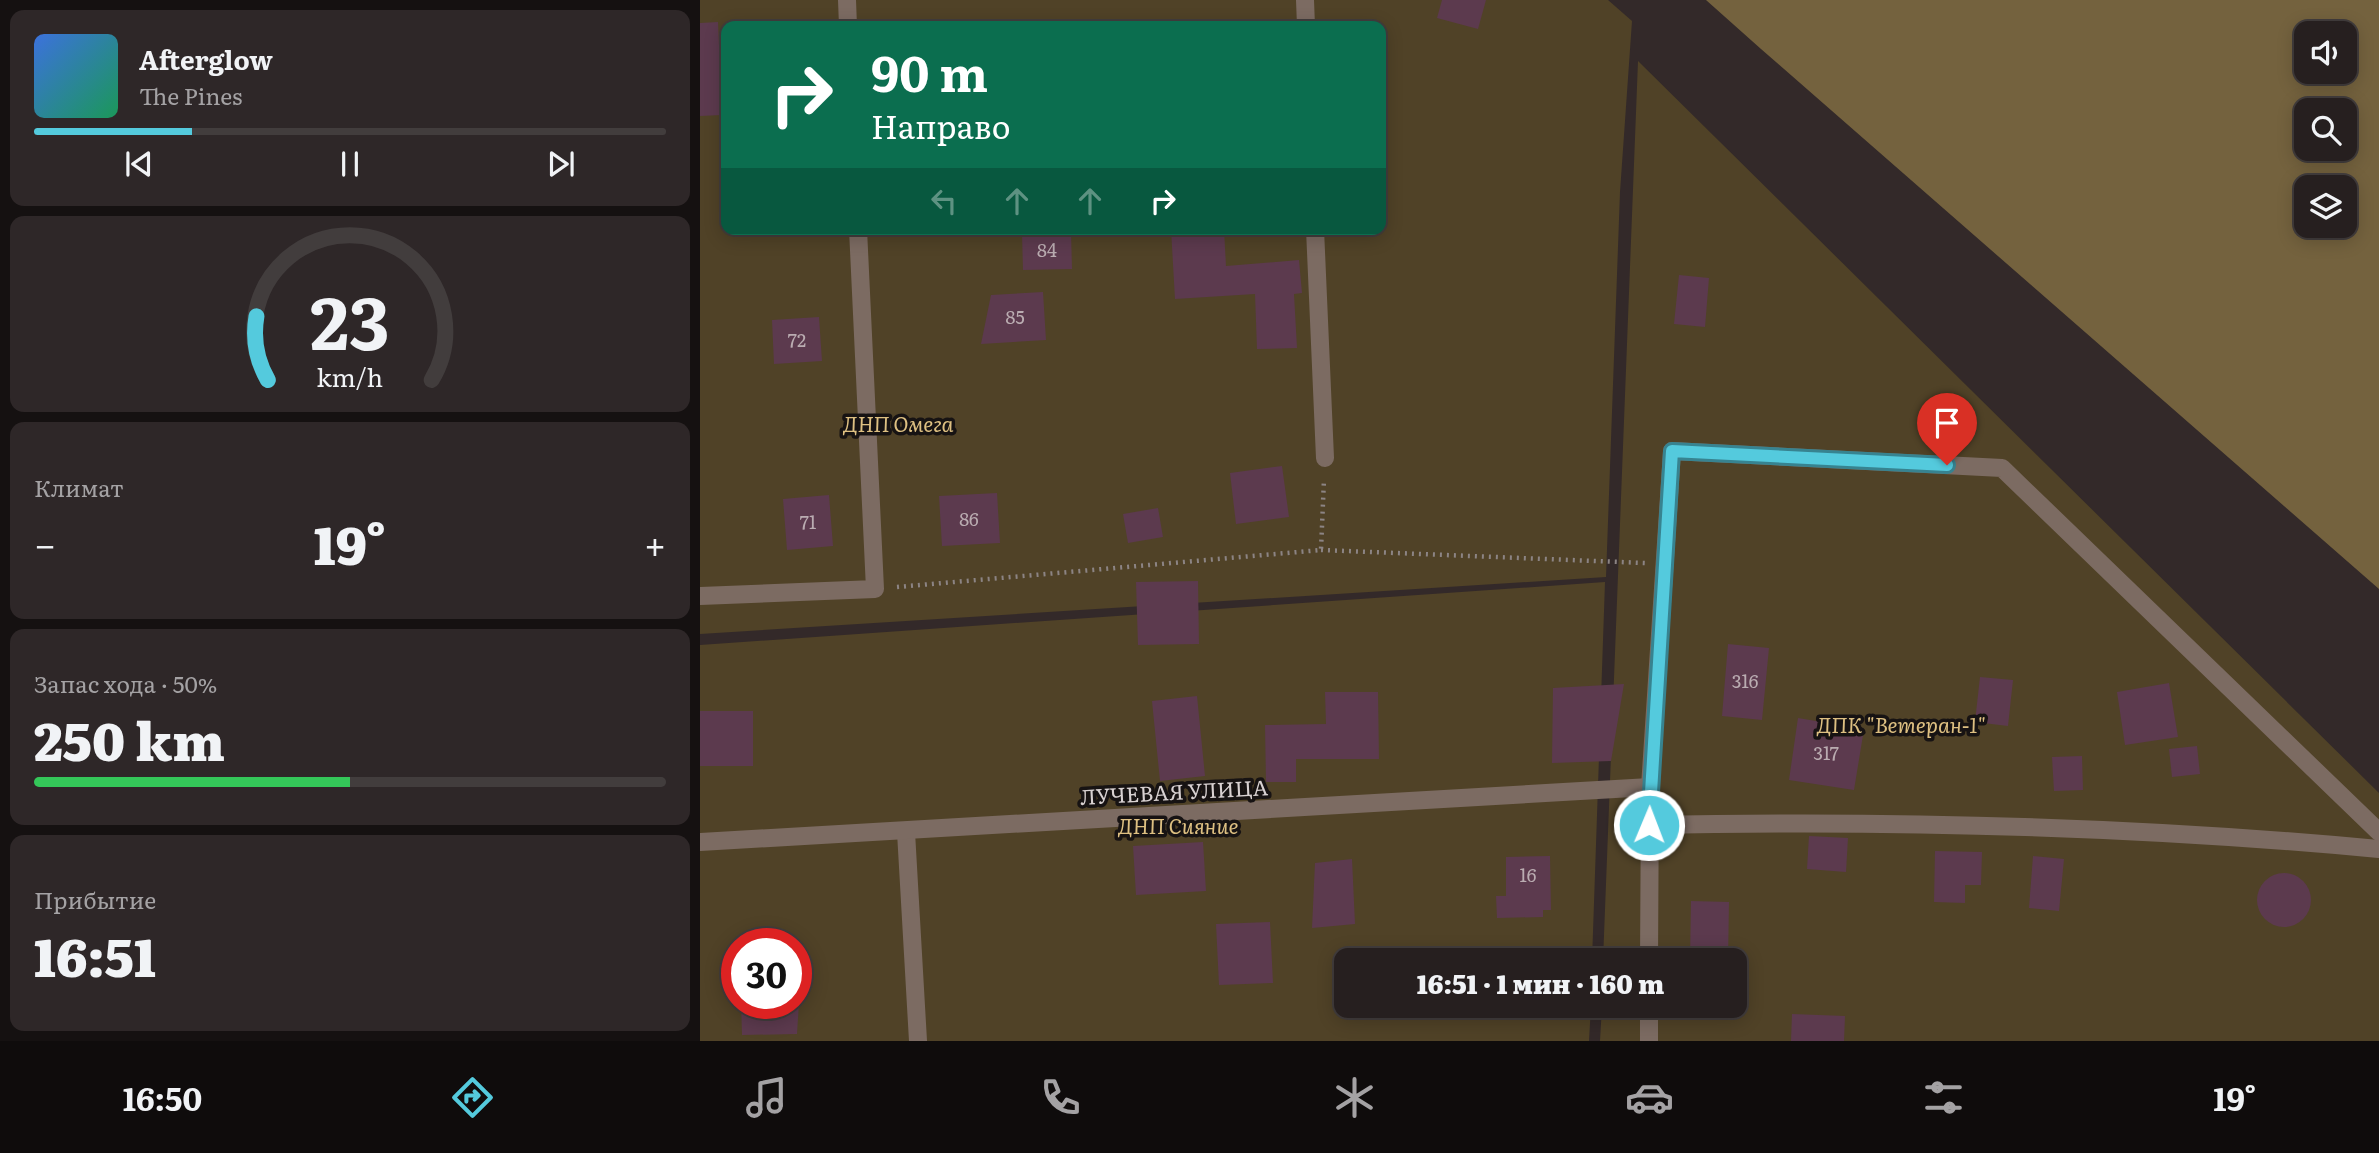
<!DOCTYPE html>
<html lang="ru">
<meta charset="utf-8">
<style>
body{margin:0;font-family:Literata,serif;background:#2e2728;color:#f1f3f6;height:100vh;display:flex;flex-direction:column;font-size:26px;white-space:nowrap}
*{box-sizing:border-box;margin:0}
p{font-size:23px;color:#a4a2a4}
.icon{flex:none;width:38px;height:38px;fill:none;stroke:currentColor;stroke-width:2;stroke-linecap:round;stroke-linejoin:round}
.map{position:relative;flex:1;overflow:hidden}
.sheet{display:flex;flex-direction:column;gap:10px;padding:10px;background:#151111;width:700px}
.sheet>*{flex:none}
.top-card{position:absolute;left:21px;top:21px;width:665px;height:214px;border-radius:14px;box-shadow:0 4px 18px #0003,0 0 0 2px #423d3d;background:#0b6e4f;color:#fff;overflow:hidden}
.tools{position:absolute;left:1594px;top:21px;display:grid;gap:14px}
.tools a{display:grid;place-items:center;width:63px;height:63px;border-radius:14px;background:#261f1f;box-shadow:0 4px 18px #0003,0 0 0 2px #423d3d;font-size:35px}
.speed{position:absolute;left:21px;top:928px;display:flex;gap:14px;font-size:35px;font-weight:700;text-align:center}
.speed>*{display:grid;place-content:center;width:91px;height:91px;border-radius:50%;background:#261f1f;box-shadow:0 4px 18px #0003,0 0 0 2px #423d3d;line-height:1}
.speed .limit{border:10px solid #d22;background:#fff;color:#111}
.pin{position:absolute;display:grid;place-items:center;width:60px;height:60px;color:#fff;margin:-72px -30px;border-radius:50% 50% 50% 0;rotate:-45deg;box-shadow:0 0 7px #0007}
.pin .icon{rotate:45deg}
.me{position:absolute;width:77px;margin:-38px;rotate:1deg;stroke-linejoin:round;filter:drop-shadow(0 0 5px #0008)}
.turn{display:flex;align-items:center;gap:24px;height:147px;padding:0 35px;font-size:32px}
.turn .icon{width:91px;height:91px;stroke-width:2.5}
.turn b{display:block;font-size:49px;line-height:60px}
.lanes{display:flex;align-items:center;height:66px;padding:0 35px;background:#0003;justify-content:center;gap:35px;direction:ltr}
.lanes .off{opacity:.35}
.big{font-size:52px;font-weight:800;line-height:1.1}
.sheet .widget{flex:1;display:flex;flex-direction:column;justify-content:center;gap:10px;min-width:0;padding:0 24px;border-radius:14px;background:#2e2728}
.sheet .dial{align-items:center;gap:0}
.dial svg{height:182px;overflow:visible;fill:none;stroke:#423d3d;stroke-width:7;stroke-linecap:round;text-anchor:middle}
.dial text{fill:#f1f3f6;stroke:none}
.song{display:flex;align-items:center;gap:21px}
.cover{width:84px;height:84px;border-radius:10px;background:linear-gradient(135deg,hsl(220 70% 55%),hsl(150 70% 35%))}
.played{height:7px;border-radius:4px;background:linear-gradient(90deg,#54cadd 25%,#423d3d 25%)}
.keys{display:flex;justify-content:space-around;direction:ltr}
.heat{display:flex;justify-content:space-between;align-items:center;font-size:38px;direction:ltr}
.charge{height:10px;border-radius:5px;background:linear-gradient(90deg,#34c759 50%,#423d3d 0)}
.trip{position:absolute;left:634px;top:948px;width:413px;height:70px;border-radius:14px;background:#261f1f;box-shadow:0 4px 18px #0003,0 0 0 2px #423d3d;font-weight:800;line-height:70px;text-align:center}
.menu{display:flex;height:112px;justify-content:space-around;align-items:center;background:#0f0c0c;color:#a4a2a4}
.menu .icon{width:49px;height:49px}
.menu .active{color:#54cadd}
.menu b{font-size:32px;color:#f1f3f6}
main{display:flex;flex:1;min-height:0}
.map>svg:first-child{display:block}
.green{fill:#504227;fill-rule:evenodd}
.forest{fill:#74623e;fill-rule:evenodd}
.building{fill:#5c3a4e}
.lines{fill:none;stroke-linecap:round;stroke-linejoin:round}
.path{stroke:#8c8484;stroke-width:4.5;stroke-dasharray:2 5;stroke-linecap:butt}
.minor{stroke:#7c6b62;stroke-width:18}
.route-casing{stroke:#378390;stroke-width:18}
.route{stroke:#54cadd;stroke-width:12}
.labels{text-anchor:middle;stroke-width:7;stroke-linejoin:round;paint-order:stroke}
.number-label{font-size:18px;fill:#baacb1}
.park-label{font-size:21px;font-style:italic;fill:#dec082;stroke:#171313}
.street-label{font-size:21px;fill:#d9d2d2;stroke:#171313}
</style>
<main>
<section class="sheet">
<div class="widget">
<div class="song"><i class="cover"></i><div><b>Afterglow</b><p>The Pines</p></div></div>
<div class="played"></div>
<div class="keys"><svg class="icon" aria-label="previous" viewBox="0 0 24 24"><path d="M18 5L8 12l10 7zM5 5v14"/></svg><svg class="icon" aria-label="pause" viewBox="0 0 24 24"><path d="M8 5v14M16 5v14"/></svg><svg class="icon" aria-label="next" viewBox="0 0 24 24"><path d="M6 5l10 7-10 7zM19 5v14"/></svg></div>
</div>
<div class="widget dial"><svg viewBox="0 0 100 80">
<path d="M14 69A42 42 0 1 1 86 69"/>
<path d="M14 69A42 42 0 0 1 9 41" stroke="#54cadd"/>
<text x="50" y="56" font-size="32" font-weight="700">23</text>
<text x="50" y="72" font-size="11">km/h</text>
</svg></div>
<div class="widget"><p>Климат</p>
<div class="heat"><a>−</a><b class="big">19°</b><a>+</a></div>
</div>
<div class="widget"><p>Запас хода · 50%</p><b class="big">250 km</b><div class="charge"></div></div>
<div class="widget"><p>Прибытие</p><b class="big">16:51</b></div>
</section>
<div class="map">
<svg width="1679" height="1041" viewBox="0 0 1679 1041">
<rect width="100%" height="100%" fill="#332929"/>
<g class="green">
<path d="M0 0H908L932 21 920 192 906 577 0 634ZM26 26H681V229H26Z"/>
<polygon points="938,61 1679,793 1679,1041 900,1041 902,1006 1034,1006 1034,961 903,961"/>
<path d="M905 582 892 961H646V1006H891L889 1041H0V645ZM37 943H96V1003H37Z"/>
</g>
<path class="forest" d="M1006 0H1679V589L1061 49ZM1606 33H1645V72H1606ZM1606 110H1645V149H1606ZM1606 187H1645V226H1606Z"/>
<g class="building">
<polygon points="742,0 786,0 778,29 737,18"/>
<polygon points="18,22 22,115 0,116 0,23"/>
<polygon points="471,229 524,229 526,266 599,260 602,293 594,294 597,348 557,349 555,294 475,299"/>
<polygon points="371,232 372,269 323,270 322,233"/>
<polygon points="979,275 1009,278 1005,327 974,324"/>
<polygon points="343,292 346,340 281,344 291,295"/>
<polygon points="119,317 122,361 74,364 72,320"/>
<polygon points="582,466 589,517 536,524 530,473"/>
<polygon points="297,493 300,543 242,546 239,496"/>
<polygon points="129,495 133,546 87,550 83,499"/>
<polygon points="458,508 463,537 428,543 423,514"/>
<polygon points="498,581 499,644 438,645 436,582"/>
<polygon points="1028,644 1069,648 1062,720 1022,716"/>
<polygon points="1280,677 1313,680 1308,726 1275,722"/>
<polygon points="1469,683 1478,737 1425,745 1417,692"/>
<polygon points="924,684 911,761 852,763 853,688"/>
<polygon points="625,692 678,692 679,759 596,759 596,782 566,782 565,725 626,724"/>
<polygon points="497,696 505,776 460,781 452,701"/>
<rect x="0" y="711" width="53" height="55"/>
<polygon points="1098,718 1164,729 1154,790 1089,780"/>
<polygon points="1497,746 1500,774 1472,777 1469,749"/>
<polygon points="1382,756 1383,790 1354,791 1352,757"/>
<polygon points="1109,836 1148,838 1146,872 1107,869"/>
<polygon points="503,842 506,891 436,895 433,846"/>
<polygon points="1235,851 1282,852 1281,885 1265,885 1265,903 1234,902"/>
<polygon points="850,856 851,910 843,910 843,917 797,918 796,896 806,896 806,857"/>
<polygon points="1333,856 1364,859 1359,911 1329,908"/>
<polygon points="652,859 655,924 612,928 615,863"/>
<circle cx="1584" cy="900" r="27"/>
<polygon points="991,901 1029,902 1028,961 990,961"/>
<polygon points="570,922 573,983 519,985 516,924"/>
<polygon points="41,1003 99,1003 97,1034 42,1035"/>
<polygon points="1092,1014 1145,1016 1144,1041 1091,1041"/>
</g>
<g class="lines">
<g class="path">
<polyline points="621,550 945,563"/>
<polyline points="197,587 621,550 624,479"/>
</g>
<g class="minor">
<polyline points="147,0 148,26"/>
<polyline points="605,0 606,26"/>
<polyline points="615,229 625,458"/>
<polyline points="0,596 175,589 158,229"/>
<path d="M949 825C1193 820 1436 826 1679 849"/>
<polyline points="206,832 218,1041"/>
<polyline points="0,842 950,787"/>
<polyline points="949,961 950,787 972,451 1302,468 1679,832"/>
<polyline points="949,1041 949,1006"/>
</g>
</g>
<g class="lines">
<g class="route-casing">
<polyline id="route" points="949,825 972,451 1247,465"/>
</g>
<use href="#route" class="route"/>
</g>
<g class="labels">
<g class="number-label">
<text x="347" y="257">84</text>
<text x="315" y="324">85</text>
<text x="97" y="347">72</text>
<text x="269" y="526">86</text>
<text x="108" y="529">71</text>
<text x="1045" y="688">316</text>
<text x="1126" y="760">317</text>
<text x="828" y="882">16</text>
</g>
<g class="park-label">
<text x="198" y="432">ДНП Омега</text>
<text x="1201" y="733">ДПК "Ветеран-1"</text>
<text x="478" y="834">ДНП Сияние</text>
</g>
<g class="street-label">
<text transform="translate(474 793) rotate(-3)" y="7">ЛУЧЕВАЯ УЛИЦА</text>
</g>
</g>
</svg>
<div class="tools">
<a><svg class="icon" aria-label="sound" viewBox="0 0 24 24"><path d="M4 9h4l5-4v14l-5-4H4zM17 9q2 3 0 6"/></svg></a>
<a><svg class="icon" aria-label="search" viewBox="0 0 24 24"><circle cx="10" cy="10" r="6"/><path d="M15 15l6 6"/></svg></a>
<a><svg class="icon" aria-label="layers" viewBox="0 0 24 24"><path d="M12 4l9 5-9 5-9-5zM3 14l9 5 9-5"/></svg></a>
</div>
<div class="speed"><div class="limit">30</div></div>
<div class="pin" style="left:1247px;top:465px;background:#d93025"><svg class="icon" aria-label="arrive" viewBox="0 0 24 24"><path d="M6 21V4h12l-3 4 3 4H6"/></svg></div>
<svg class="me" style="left:949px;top:825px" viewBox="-20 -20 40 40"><circle r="17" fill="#54cadd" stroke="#fff" stroke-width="3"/><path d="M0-11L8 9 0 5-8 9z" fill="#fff"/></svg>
<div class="trip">16:51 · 1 мин · 160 m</div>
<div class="top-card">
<div class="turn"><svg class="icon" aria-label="right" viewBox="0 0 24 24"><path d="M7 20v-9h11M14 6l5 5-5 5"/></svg><div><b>90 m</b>Направо</div></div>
<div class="lanes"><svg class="icon off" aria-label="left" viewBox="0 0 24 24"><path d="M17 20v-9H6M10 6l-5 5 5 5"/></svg><svg class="icon off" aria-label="ahead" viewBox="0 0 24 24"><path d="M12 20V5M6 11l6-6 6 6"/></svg><svg class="icon off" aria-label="ahead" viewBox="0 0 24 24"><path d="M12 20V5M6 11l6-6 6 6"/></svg><svg class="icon" aria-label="right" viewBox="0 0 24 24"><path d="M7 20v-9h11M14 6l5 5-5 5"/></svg></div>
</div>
</div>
</main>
<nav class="menu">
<b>16:50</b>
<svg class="icon active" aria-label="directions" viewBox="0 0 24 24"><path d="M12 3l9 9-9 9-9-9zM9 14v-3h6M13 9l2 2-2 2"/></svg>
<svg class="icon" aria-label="music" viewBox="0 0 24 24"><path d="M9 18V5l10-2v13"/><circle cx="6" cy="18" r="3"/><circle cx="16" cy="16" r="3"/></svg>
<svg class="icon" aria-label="phone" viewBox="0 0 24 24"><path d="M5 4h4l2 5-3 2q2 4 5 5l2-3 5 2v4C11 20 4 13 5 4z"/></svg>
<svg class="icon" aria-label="climate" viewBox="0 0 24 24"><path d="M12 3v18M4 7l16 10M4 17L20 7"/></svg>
<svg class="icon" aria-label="car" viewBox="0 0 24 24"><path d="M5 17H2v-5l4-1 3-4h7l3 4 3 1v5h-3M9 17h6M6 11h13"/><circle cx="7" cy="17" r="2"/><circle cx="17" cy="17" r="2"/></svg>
<svg class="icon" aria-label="filters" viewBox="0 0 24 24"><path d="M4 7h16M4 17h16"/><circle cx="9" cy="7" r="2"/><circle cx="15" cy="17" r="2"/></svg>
<b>19°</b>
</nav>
